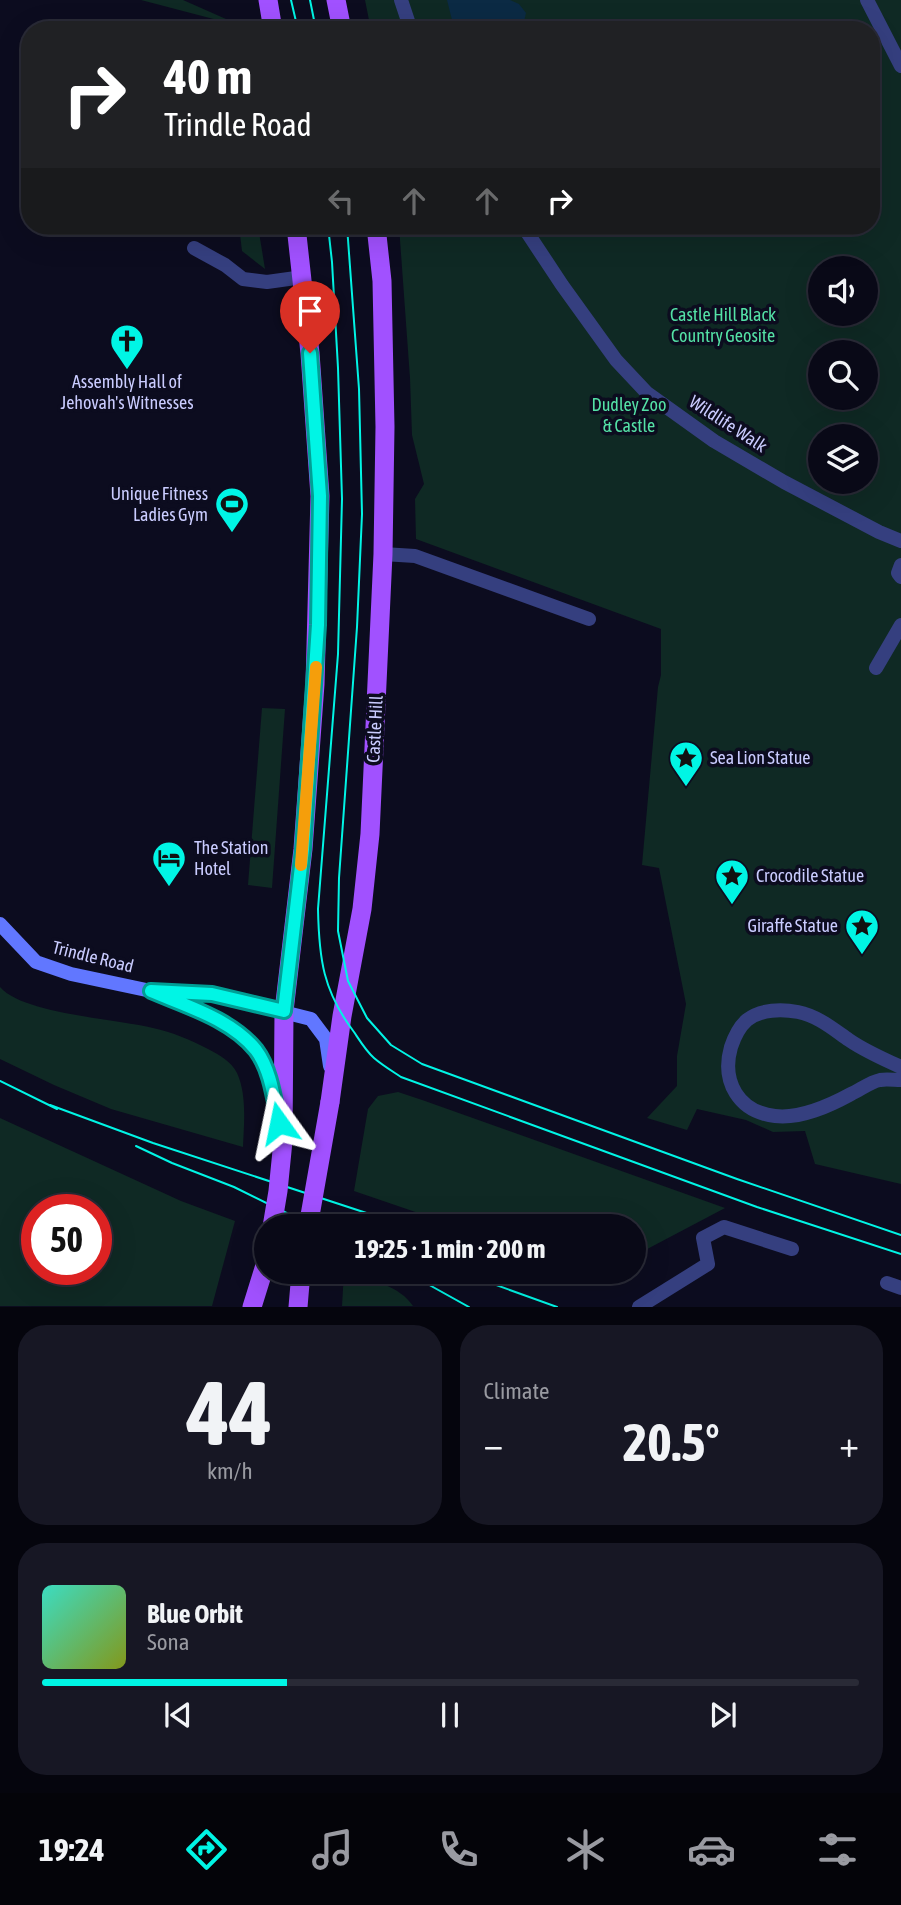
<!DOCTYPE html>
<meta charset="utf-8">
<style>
body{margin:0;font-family:"Asap Condensed",sans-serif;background:#171724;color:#f1f3f6;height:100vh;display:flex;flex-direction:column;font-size:26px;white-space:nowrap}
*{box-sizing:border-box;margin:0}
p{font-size:23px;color:#999aa1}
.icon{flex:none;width:38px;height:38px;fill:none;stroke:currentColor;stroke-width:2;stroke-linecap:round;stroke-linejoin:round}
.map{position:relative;height:1307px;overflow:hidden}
.side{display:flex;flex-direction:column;gap:18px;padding:18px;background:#05050d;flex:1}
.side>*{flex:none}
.guide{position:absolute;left:21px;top:21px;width:859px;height:214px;border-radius:28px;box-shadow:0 7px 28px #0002,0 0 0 2px #292a36;background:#202124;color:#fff;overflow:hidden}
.tools{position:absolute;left:808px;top:256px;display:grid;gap:14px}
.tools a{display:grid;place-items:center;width:70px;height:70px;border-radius:50%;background:#090917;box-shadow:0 7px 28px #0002,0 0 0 2px #292a36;font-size:35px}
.speed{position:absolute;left:21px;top:1194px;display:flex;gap:14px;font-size:35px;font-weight:700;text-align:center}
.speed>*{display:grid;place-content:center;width:91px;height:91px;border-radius:50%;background:#090917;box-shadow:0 7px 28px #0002,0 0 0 2px #292a36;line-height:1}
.speed .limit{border:10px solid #d22;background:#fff;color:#111}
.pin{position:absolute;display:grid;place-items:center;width:60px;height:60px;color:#fff;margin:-72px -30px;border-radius:50% 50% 50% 0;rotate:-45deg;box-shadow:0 0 7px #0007}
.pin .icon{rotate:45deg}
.me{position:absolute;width:77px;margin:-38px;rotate:348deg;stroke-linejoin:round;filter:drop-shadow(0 0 5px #0008)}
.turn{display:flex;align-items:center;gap:24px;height:147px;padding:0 28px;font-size:32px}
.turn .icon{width:91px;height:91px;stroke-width:2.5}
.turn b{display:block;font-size:49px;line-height:60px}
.lanes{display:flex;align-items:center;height:66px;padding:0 28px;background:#0003;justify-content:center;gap:35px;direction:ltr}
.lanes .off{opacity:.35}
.big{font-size:52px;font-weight:700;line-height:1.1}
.side .card{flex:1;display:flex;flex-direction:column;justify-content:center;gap:10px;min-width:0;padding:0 24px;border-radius:28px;background:#171724}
.side .dial{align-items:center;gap:0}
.dial b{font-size:91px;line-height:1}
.song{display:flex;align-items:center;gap:21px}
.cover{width:84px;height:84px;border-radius:10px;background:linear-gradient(135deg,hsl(170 70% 55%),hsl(70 70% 35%))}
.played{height:7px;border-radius:4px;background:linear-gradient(90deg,#00f5e5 30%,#292a36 30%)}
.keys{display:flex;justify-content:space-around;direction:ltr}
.heat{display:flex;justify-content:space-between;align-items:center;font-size:38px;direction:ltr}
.side .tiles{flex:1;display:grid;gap:18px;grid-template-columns:1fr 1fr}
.card:last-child{grid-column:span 2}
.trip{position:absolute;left:254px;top:1214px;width:392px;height:70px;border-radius:35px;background:#090917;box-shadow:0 7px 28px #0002,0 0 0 2px #292a36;font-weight:700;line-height:70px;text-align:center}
.tabs{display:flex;height:112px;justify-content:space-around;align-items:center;background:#040409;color:#999aa1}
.tabs .icon{width:49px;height:49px}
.tabs .on{color:#00f5e5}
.tabs b{font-size:32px;color:#f1f3f6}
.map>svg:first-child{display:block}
.green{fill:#0f2924;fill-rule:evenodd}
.water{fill:#0b2a44}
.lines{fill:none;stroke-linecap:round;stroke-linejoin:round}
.service{stroke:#353f7f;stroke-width:14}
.pedestrian{stroke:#353f7f;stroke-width:14}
.minor{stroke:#353f7f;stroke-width:14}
.secondary{stroke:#6177ff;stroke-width:14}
.primary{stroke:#a151ff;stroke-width:19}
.tram{stroke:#00f5e5;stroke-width:2}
.primary-bridge{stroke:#a151ff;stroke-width:19}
.route-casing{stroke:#009f95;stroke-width:18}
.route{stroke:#00f5e5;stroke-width:12}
.slow{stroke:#f59e0b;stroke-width:12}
.labels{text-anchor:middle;stroke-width:7;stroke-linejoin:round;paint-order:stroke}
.park-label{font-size:18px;fill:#54e1a6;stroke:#0c0c1f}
.poi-label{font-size:18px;fill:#caccff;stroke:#0c0c1f;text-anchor:start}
.street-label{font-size:18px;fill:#caccff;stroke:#0c0c1f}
</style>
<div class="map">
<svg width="901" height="1307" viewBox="0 0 901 1307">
<rect width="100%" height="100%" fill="#0c0c1f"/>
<g class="green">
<polygon points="141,0 183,0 244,27"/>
<path d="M365 0H901V1184L815 1164 805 1131 773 1132 746 1120 697 1109 687 1130 647 1118 677 1086V1056L686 1004 659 868 642 865 658 687 661 675V629L416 539 415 499 424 484 412 435 410 378 399 226H872V30H371ZM821 268H866V313H821ZM821 352H866V397H821ZM821 436H866V481H821Z"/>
<polygon points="239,226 258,226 265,269 242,251"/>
<polygon points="262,708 285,709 272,888 248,885"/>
<path d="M0 987C23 1014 117 1019 153 1028 172 1032 191 1040 208 1049 219 1055 231 1061 237 1073 247 1095 244 1123 243 1147L111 1109 54 1085 0 1059Z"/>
<polygon points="398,1092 425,1101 725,1208 634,1256 634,1227 431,1227 433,1218 354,1191 368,1109 378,1096"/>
<path d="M0 1118 181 1201 235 1221 212 1306H0ZM37 1209H96V1269H37Z"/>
<path d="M344 1272H349C371 1280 400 1286 413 1306H342Z"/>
</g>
<polygon class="water" points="447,0 510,0 519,4 526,13 522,30 460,30 452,20"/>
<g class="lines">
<g class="service">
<polyline points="194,248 225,265 243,279 267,282 303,277"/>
<polyline points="383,554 415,556 589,619"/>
<polyline points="901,565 898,573 901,577"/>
<polyline points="876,668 901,625"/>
<polyline points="887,1283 901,1288"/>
<polyline points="639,1307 708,1264 703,1238 724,1227 792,1249"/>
</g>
<g class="pedestrian">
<polyline points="401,0 411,30"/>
<polyline points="867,0 901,66"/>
<polyline points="523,226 562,285 616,360 647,393 714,441 784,482 879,532 901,541"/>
</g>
<path class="minor" d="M901 1067C883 1059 865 1051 849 1040 833 1029 818 1016 798 1012 782 1009 761 1009 747 1020 739 1027 734 1038 731 1047 721 1082 739 1112 775 1116 801 1119 829 1106 851 1094 860 1090 870 1082 880 1080 886 1079 894 1080 901 1080"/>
<g class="secondary">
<polyline points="0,924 36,962 71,974 151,991 212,994 311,1019 326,1039 330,1066"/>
<path d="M162 995C194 1009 234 1021 256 1050 269 1067 273 1092 277 1112"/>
</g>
<g class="primary">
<polyline points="268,0 273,30"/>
<polyline points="336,0 342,30"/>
<polyline points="330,1102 342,1016 362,909 370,834 383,554 385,427 382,281 376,226"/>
<polyline points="283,1141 284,1011 303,849 315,684 320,496 310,353 296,226"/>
<polyline points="252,1307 266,1262"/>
<polyline points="298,1307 301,1272"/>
</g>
<g class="tram">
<polyline points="291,0 298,30"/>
<polyline points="310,0 316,30"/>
<path d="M328 226 332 262 338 368 342 499 338 654 318 909C319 959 323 991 354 1032 360 1041 366 1051 374 1058 382 1065 392 1071 401 1077L757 1207 901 1254"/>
<polyline points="347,226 359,389 362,514 357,627 339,878 338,931 348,981 367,1018 391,1045 422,1064 737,1179 901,1235"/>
<polyline points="0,1081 57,1109"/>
<polyline points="50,1105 153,1143 397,1223"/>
<polyline points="136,1146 172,1163 234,1187 315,1227"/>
<polyline points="306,1214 338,1227"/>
<polyline points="406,1272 469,1307"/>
<polyline points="460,1272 557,1307"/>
</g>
<g class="primary-bridge">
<polyline points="272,1227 278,1191 283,1141"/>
<polyline points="308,1227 330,1102"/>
</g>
</g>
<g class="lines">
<g class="route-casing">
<path id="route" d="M279 1123C274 1099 271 1070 256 1050 231 1019 186 1006 151 991L212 994 284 1011 303 849 318 625 320 496 310 353"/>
</g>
<use href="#route" class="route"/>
<polyline class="slow" points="301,865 316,667"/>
</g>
<defs>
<g id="church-pin" transform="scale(1.75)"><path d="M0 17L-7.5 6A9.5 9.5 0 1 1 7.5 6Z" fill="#00f5e5" stroke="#0c0c1f"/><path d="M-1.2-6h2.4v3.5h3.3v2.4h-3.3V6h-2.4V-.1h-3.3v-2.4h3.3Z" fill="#111"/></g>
<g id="stadium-pin" transform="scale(1.75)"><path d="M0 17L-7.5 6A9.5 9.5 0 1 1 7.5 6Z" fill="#00f5e5" stroke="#0c0c1f"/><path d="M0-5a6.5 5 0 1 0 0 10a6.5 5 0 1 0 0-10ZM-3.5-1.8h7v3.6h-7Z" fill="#111"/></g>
<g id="sight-pin" transform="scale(1.75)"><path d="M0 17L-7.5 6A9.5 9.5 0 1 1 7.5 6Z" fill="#00f5e5" stroke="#0c0c1f"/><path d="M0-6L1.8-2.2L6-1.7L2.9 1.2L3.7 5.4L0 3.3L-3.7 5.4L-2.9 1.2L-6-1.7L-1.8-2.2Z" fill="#111"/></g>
<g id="hotel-pin" transform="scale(1.75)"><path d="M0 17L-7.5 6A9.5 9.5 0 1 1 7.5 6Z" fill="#00f5e5" stroke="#0c0c1f"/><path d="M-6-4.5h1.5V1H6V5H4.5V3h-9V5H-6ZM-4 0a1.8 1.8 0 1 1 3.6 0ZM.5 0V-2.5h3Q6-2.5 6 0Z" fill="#111"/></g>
</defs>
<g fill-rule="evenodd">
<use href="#church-pin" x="127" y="341"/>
<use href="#stadium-pin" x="232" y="504"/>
<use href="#sight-pin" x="686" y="758"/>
<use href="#hotel-pin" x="169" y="858"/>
<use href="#sight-pin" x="732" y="876"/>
<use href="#sight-pin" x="862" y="926"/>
</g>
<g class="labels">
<g class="park-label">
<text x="723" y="321">Castle Hill Black<tspan x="723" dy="21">Country Geosite</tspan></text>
<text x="629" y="411">Dudley Zoo<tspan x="629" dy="21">&amp; Castle</tspan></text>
</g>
<g class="poi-label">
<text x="127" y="388" text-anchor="middle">Assembly Hall of<tspan x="127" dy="21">Jehovah's Witnesses</tspan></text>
<text x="208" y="500" text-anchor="end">Unique Fitness<tspan x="208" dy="21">Ladies Gym</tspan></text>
<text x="710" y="764">Sea Lion Statue</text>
<text x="194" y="854">The Station<tspan x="194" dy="21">Hotel</tspan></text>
<text x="756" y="882">Crocodile Statue</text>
<text x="838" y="932" text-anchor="end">Giraffe Statue</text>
</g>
<g class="street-label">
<text transform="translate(728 424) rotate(33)" y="6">Wildlife Walk</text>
<text transform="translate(375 729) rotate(-87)" y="6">Castle Hill</text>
<text transform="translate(93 957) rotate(14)" y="6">Trindle Road</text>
</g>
</g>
</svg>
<div class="tools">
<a><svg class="icon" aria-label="sound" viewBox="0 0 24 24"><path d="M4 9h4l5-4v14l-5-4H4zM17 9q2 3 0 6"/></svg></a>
<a><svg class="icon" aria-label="search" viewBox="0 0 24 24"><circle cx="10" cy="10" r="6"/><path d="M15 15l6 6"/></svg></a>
<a><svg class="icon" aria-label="layers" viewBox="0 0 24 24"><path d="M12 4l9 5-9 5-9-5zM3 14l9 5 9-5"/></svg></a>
</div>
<div class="speed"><div class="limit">50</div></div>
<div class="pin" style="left:310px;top:353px;background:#d93025"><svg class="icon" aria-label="arrive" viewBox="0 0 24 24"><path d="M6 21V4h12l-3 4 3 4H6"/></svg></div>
<svg class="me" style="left:279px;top:1123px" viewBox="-20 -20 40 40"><path d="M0-17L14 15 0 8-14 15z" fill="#00f5e5" stroke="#fff" stroke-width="4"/></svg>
<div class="trip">19:25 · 1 min · 200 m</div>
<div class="guide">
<div class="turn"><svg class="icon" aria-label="right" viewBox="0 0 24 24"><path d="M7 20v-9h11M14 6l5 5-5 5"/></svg><div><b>40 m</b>Trindle Road</div></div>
<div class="lanes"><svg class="icon off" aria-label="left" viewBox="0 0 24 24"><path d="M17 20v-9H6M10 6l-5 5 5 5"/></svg><svg class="icon off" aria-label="ahead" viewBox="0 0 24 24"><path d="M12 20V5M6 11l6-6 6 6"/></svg><svg class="icon off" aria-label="ahead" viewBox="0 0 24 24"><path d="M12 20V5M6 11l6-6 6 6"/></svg><svg class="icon" aria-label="right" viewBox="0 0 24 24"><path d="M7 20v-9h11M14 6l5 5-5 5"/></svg></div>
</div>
</div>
<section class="side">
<div class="tiles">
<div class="card dial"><b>44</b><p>km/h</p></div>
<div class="card"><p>Climate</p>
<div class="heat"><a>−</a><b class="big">20.5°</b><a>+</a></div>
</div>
<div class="card">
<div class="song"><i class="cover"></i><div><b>Blue Orbit</b><p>Sona</p></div></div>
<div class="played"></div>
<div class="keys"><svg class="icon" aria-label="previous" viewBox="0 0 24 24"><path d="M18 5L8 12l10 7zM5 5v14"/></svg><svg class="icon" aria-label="pause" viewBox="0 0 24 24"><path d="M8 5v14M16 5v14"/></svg><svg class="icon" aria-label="next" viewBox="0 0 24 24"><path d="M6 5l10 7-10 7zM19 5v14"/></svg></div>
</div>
</div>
</section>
<nav class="tabs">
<b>19:24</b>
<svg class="icon on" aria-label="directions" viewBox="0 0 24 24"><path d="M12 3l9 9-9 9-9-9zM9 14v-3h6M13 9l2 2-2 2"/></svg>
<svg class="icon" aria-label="music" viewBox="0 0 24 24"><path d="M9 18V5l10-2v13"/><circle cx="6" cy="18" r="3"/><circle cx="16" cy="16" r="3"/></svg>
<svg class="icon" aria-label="phone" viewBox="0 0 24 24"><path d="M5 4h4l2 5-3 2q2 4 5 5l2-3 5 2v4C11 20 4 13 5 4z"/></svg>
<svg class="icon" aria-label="climate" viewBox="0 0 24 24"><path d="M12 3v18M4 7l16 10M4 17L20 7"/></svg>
<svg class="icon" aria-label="car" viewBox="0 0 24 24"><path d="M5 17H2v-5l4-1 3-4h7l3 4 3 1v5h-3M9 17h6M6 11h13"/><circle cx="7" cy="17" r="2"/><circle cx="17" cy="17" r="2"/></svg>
<svg class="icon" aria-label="filters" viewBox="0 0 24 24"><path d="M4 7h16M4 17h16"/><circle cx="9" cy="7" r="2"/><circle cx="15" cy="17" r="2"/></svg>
</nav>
